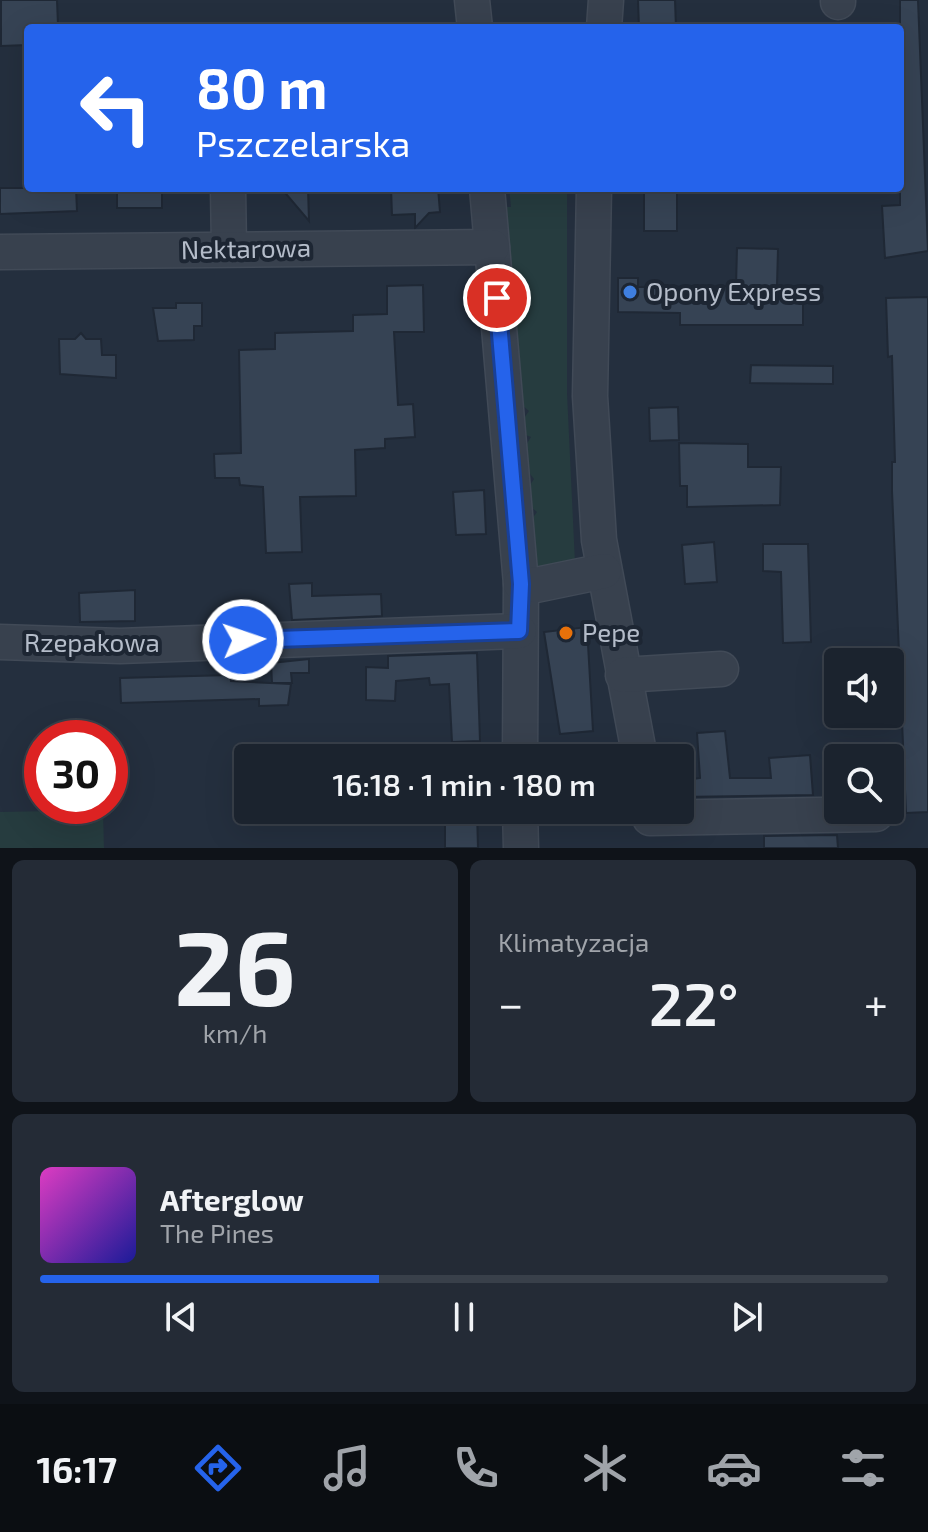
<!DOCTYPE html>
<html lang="pl">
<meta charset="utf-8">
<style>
body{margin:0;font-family:"Exo 2",sans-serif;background:#242b36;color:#f1f3f6;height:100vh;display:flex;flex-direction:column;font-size:30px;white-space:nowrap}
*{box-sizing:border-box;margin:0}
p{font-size:26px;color:#a0a4aa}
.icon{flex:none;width:44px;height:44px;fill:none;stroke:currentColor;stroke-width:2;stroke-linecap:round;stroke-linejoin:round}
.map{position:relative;height:848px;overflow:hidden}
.drawer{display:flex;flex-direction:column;gap:12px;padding:12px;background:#0f1319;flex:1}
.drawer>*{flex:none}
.guide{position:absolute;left:24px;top:24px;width:880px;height:168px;border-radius:8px;box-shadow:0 8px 32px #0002,0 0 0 2px #39404a;background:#2563eb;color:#fff;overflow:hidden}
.buttons{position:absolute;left:824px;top:648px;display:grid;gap:16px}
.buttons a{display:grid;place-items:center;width:80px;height:80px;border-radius:8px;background:#1b232e;box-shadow:0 8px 32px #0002,0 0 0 2px #39404a;font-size:40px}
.speed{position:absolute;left:24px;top:720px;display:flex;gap:16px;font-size:40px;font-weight:700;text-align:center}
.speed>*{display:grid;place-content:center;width:104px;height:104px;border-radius:50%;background:#1b232e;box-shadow:0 8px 32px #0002,0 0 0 2px #39404a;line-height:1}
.speed .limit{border:12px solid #d22;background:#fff;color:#111}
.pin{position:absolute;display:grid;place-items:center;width:68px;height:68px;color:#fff;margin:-34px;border:4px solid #fff;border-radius:50%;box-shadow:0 2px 8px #0007}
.me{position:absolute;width:88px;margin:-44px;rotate:87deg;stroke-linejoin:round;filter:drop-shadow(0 0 6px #0008)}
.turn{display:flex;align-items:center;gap:28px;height:168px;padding:0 40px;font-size:36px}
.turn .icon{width:104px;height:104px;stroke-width:2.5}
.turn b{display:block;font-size:56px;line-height:68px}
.big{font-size:60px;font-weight:600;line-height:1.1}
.drawer .widget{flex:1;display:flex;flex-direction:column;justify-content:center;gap:12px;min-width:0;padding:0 28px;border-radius:12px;background:#242b36}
.drawer .dial{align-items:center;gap:0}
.dial b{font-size:104px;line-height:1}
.song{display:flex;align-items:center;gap:24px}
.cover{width:96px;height:96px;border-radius:12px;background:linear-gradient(135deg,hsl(310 70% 55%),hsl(240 70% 35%))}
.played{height:8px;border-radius:4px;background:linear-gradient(90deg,#2563eb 40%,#39404a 40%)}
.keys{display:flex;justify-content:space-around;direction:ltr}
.heat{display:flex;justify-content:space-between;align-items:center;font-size:44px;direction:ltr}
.drawer .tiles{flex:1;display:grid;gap:12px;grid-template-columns:1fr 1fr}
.widget:last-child{grid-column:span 2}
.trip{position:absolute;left:234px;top:744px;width:460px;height:80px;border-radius:8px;background:#1b232e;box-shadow:0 8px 32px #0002,0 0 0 2px #39404a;font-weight:600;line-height:80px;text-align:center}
.tabs{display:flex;height:128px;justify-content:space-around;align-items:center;background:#0b0e12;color:#a0a4aa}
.tabs .icon{width:56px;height:56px}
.tabs .selected{color:#2563eb}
.tabs b{font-size:36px;color:#f1f3f6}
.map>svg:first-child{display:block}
.green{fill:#263c3f}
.building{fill:#364354;stroke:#1f2835;stroke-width:2}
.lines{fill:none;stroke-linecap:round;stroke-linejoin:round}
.minor-casing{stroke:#414a57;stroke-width:37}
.minor{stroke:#38414e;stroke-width:34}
.route-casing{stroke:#184099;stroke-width:20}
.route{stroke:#2563eb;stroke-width:14}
.shop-dot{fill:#3f7fe0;stroke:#1d2633;stroke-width:3}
.food-dot{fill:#e8710a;stroke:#1d2633;stroke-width:3}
.labels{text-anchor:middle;stroke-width:8;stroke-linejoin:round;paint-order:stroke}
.street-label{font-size:26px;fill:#b4bcc9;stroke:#1d2633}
.poi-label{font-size:26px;fill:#b4bcc9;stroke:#1d2633;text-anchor:start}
</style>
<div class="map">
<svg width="928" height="848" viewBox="0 0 928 848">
<rect width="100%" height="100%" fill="#242f3e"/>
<g class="green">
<polygon points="509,188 567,188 567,393 575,563 537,568 532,562 526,527 537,512 521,499 534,479 518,458 531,437 515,431 529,411 523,406 518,412 505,207 511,207"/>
<polygon points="103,810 104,848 0,848 0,812"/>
</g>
<g class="building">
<polygon points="1,0 57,0 58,25 28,28 28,45 1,46"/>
<polygon points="638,0 675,0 676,28 639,28"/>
<polygon points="900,0 918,0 928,251 885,258 882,206 900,205"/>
<polygon points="0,188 76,188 77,211 0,214"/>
<rect x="117" y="188" width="45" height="20"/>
<polygon points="281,188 308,188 309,221"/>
<polygon points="391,188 438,188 440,212 429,213 415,228 415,214 392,215"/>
<rect x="644" y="188" width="33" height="43"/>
<polygon points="737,248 778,249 777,286 803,286 803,325 680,325 680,313 618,312 618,278 638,278 638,287 736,286"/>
<polygon points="423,285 424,332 394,332 398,405 413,404 415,437 385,439 385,448 355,450 356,496 300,497 302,552 266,553 263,487 240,485 239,478 215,478 214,454 241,453 239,350 275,349 275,333 353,331 353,315 387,314 387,286"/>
<polygon points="928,297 928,812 906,813 892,491 892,462 895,462 892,356 888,357 886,298"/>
<polygon points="176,303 202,303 202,326 194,326 194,340 158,341 153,308 176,308"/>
<polygon points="81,333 86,339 101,339 102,355 116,355 116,378 60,374 59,339 75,339"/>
<polygon points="751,365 833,366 833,384 750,383"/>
<polygon points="678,407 679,440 650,441 649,408"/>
<polygon points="679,443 748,444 748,467 781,467 780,505 687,507 687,486 680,486"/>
<polygon points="484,490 486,534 456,535 453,492"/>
<polygon points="714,542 717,582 685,584 682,545"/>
<polygon points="763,544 808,544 811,642 783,643 781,572 763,571"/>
<polygon points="312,583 312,596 381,594 382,616 292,620 289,584"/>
<polygon points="135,590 135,621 80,622 79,593"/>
<polygon points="587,627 593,731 560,734 544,632"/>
<polygon points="477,653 480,741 452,742 449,684 430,685 429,678 396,681 395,701 366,700 366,667 388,668 388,656"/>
<polygon points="309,659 309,673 291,673 292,683 272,683 271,663"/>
<polygon points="230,675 231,681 291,684 288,705 259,706 259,699 121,703 120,678"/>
<polygon points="725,731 730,778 771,778 769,758 810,755 813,795 680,797 680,781 700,778 697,733"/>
<polygon points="445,810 477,810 478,848 445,848"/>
<polygon points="837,835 838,848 764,848 764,836"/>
</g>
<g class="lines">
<g class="minor-casing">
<g id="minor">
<polyline points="472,0 475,28"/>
<polyline points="838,0 838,2"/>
<polyline points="604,28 606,0"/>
<polyline points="228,188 229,249"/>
<polyline points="487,188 521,584 520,758"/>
<polyline points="594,188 590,396 599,540 640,758"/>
<polyline points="0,252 492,247"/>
<polyline points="521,584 536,585 604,571"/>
<polyline points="0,642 120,646 519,631"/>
<polyline points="623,675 721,669"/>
<polyline points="520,810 521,848"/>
<polyline points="650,818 876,814"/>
</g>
</g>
<use href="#minor" class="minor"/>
</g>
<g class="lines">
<g class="route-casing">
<polyline id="route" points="243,640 519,631 521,584 497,298"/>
</g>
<use href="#route" class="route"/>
</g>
<circle class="shop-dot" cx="630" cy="292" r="8"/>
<circle class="food-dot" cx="566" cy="633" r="8"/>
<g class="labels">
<g class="street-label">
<text transform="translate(246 249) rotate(-1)" y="9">Nektarowa</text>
<text x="92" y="652">Rzepakowa</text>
</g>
<g class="poi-label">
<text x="646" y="301">Opony Express</text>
<text x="582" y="642">Pepe</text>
</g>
</g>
</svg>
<div class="buttons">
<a><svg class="icon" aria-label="sound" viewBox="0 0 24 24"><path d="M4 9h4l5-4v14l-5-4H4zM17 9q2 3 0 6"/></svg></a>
<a><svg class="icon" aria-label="search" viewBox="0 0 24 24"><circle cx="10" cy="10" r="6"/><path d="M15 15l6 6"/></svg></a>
</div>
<div class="speed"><div class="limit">30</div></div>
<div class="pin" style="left:497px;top:298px;background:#d93025"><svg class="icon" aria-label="arrive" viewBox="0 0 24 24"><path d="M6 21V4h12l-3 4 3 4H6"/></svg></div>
<svg class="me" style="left:243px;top:640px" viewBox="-20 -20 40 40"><circle r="17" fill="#2563eb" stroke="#fff" stroke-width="3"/><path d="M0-11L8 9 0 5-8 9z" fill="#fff"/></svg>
<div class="trip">16:18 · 1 min · 180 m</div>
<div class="guide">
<div class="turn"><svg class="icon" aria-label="left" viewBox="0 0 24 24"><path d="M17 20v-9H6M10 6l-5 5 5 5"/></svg><div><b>80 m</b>Pszczelarska</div></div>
</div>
</div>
<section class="drawer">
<div class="tiles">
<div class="widget dial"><b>26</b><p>km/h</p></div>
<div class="widget"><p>Klimatyzacja</p>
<div class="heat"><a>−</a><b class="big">22°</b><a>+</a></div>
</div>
<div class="widget">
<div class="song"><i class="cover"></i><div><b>Afterglow</b><p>The Pines</p></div></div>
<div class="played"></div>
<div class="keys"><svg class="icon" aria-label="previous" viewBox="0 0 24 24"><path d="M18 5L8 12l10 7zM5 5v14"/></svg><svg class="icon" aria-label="pause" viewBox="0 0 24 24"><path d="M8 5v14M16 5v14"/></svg><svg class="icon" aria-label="next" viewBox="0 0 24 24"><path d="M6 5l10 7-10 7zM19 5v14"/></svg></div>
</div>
</div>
</section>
<nav class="tabs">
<b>16:17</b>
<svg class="icon selected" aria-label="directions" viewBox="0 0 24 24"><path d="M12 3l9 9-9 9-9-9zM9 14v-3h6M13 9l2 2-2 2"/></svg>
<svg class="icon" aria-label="music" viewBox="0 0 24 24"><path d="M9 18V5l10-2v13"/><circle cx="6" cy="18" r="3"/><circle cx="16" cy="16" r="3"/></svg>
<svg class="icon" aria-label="phone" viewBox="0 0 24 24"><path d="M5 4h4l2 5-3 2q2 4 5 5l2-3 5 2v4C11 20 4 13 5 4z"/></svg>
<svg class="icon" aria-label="climate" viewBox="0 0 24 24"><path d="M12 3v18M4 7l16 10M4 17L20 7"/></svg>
<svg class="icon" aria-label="car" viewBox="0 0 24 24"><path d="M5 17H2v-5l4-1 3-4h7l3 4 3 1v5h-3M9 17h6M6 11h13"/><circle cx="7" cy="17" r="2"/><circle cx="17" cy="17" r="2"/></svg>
<svg class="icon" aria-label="filters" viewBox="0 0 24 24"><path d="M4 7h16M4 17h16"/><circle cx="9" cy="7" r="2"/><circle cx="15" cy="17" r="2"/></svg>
</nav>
